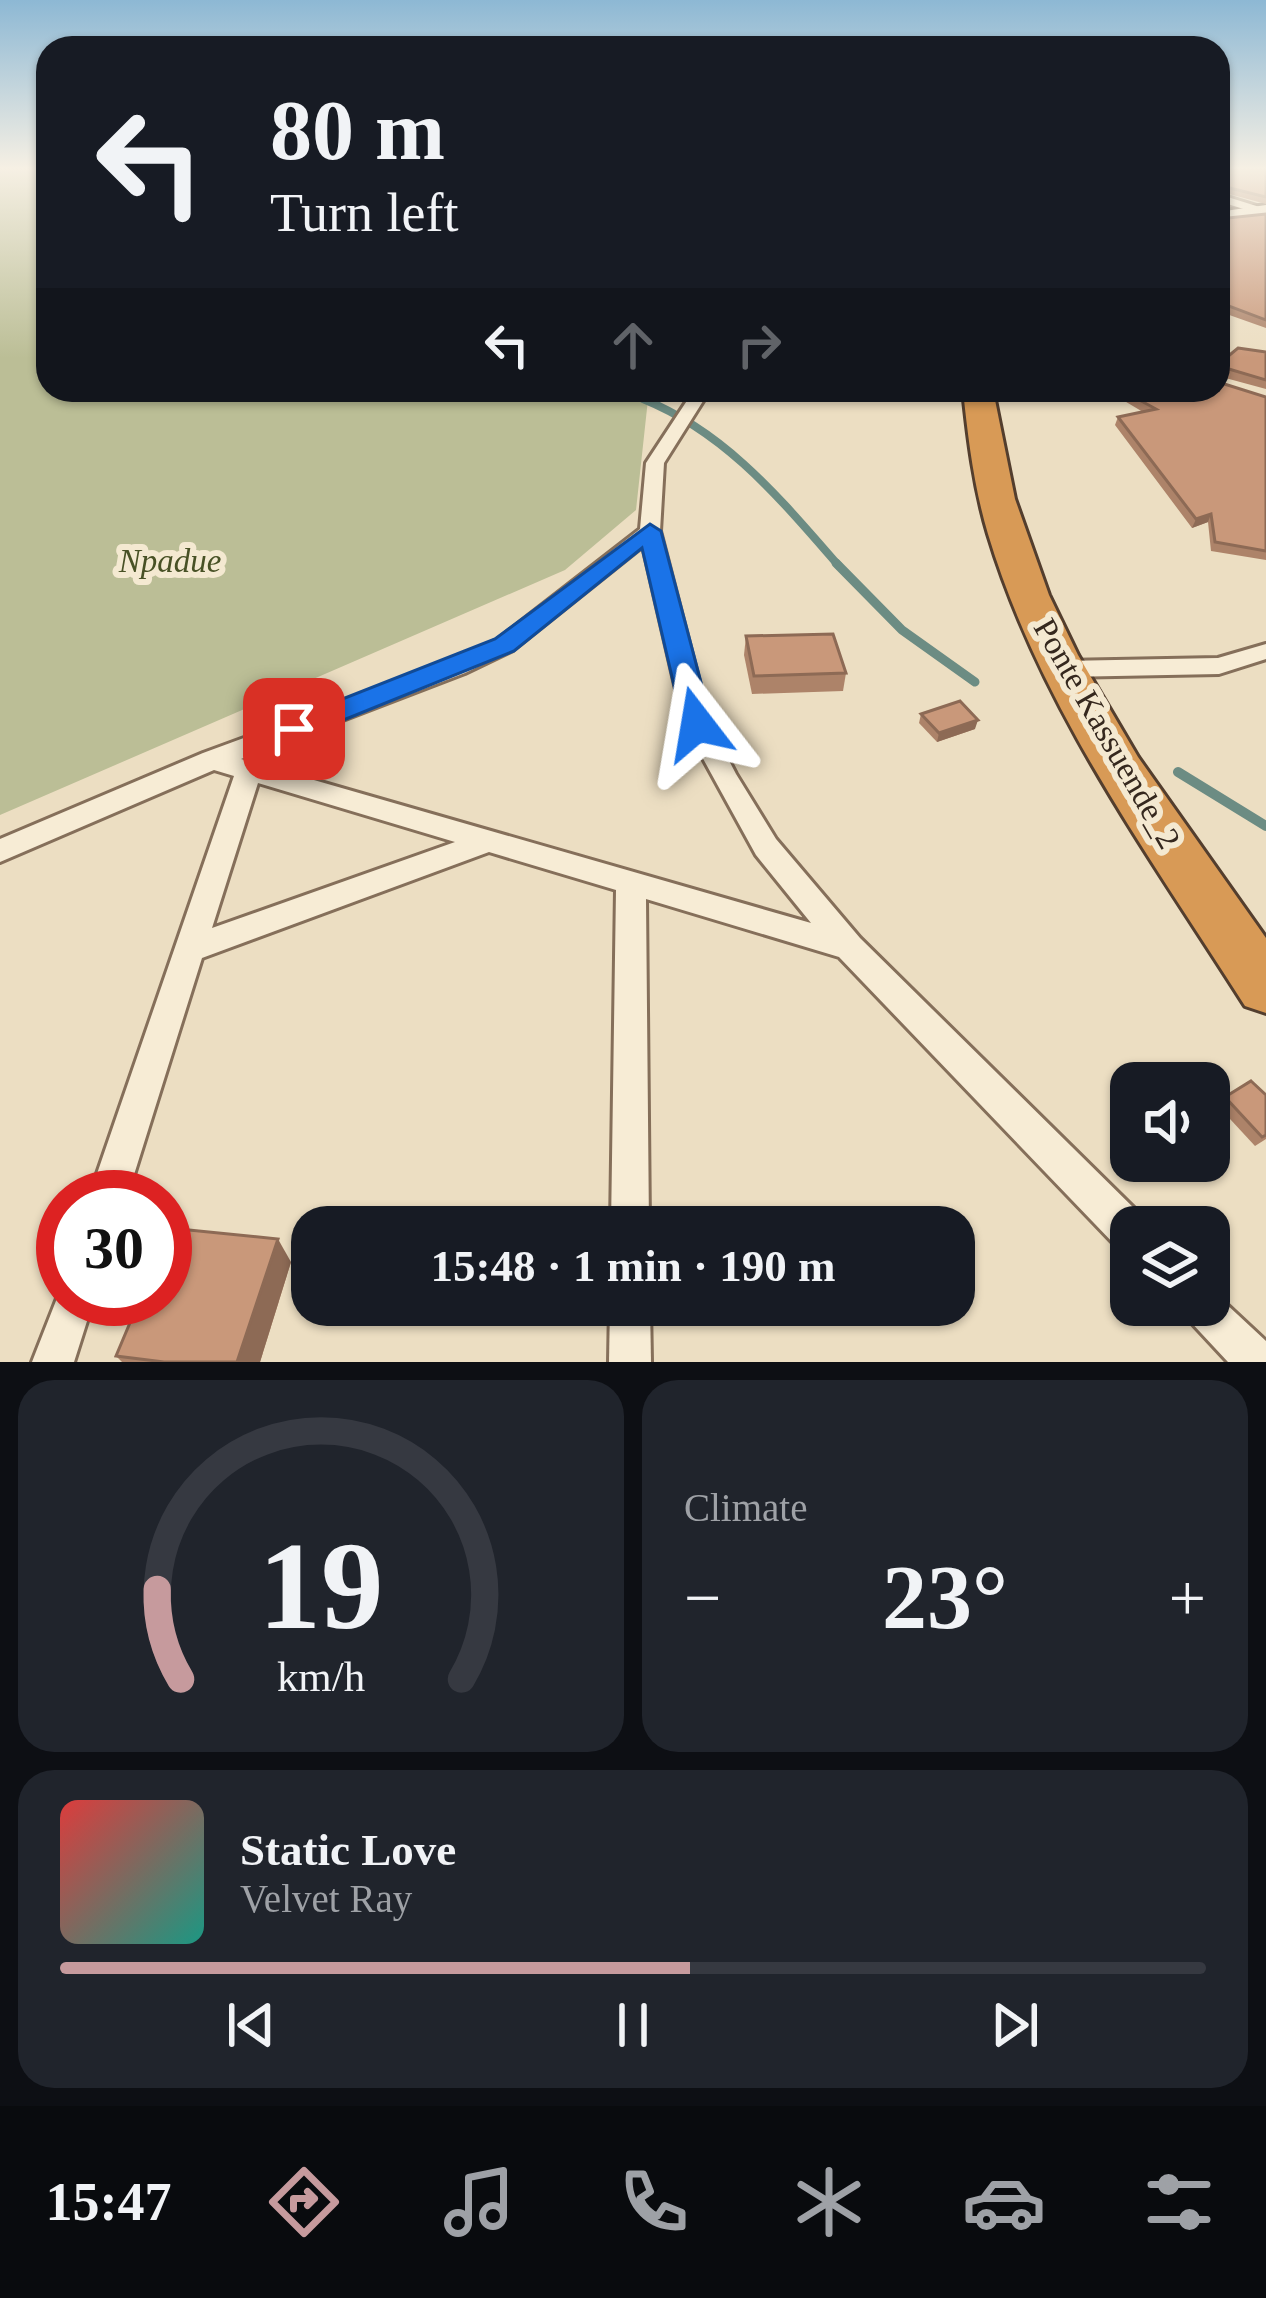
<!DOCTYPE html>
<meta charset="utf-8">
<style>
body{margin:0;font-family:Georgia,serif;background:#20242c;color:#f1f3f6;height:100vh;display:flex;flex-direction:column;font-size:45px;white-space:nowrap}
*{box-sizing:border-box;margin:0}
p{font-size:39px;color:#9ea1a6}
.icon{flex:none;width:66px;height:66px;fill:none;stroke:currentColor;stroke-width:2;stroke-linecap:round;stroke-linejoin:round}
.map{position:relative;height:1362px;overflow:hidden}
.sheet{display:flex;flex-direction:column;gap:18px;padding:18px;background:#0d0f14;flex:1}
.sheet>*{flex:none}
.top-card{position:absolute;left:36px;top:36px;width:1194px;height:366px;border-radius:36px;box-shadow:0 3px 9px #0004;background:#171b24;color:#f1f3f6;overflow:hidden}
.buttons{position:absolute;left:1110px;top:1062px;display:grid;gap:24px}
.buttons a{display:grid;place-items:center;width:120px;height:120px;border-radius:24px;background:#171b24;box-shadow:0 3px 9px #0004;font-size:60px}
.speed{position:absolute;left:36px;top:1170px;display:flex;gap:24px;font-size:60px;font-weight:700;text-align:center}
.speed>*{display:grid;place-content:center;width:156px;height:156px;border-radius:50%;background:#171b24;box-shadow:0 3px 9px #0004;line-height:1}
.speed .limit{border:18px solid #d22;background:#fff;color:#111}
.pin{position:absolute;display:grid;place-items:center;width:102px;height:102px;color:#fff;margin:-51px;border-radius:24px;box-shadow:0 6px 18px #0006}
.me{position:absolute;width:132px;margin:-66px;rotate:346deg;stroke-linejoin:round;filter:drop-shadow(0 0 9px #0008)}
.turn{display:flex;align-items:center;gap:42px;height:252px;padding:0 36px;font-size:54px}
.turn .icon{width:156px;height:156px;stroke-width:2.5}
.turn b{display:block;font-size:84px;line-height:102px}
.lanes{display:flex;align-items:center;height:114px;padding:0 36px;background:#0003;justify-content:center;gap:60px;direction:ltr}
.lanes .off{opacity:.35}
.big{font-size:90px;font-weight:700;line-height:1.1}
.sheet .card{flex:1;display:flex;flex-direction:column;justify-content:center;gap:18px;min-width:0;padding:0 42px;border-radius:36px;background:#20242c}
.sheet .dial{align-items:center;gap:0}
.dial svg{height:312px;overflow:visible;fill:none;stroke:#363941;stroke-width:7;stroke-linecap:round;text-anchor:middle}
.dial text{fill:#f1f3f6;stroke:none}
.song{display:flex;align-items:center;gap:36px}
.cover{width:144px;height:144px;border-radius:18px;background:linear-gradient(135deg,hsl(0 70% 55%),hsl(170 70% 35%))}
.played{height:12px;border-radius:6px;background:linear-gradient(90deg,#c69a9d 55%,#363941 55%)}
.keys{display:flex;justify-content:space-around;direction:ltr}
.heat{display:flex;justify-content:space-between;align-items:center;font-size:66px;direction:ltr}
.sheet .tiles{flex:1;display:grid;gap:18px;grid-template-columns:1fr 1fr}
.card:last-child{grid-column:span 2}
.trip{position:absolute;left:291px;top:1206px;width:684px;height:120px;border-radius:36px;background:#171b24;box-shadow:0 3px 9px #0004;font-weight:700;line-height:120px;text-align:center}
.tabs{display:flex;height:192px;justify-content:space-around;align-items:center;background:#090b0e;color:#9ea1a6}
.tabs .icon{width:84px;height:84px}
.tabs .selected{color:#c69a9d}
.tabs b{font-size:54px;color:#f1f3f6}
.map>svg:first-child{display:block}
.cemetery{fill:#bbbe96}
.lines{fill:none;stroke-linecap:round;stroke-linejoin:round}
.stream-far3{stroke:#6c8c83;stroke-width:6}
.stream-far2{stroke:#6c8c83;stroke-width:8}
.stream-far1{stroke:#6c8c83;stroke-width:9}
.stream{stroke:#6c8c83;stroke-width:10}
.street-casing{stroke:#856f5a;stroke-width:6}
.secondary-casing{stroke:#67513d;stroke-width:6}
.highway-casing{stroke:#533e2e;stroke-width:6}
.street{fill:#f7ecd5;fill-rule:evenodd}
.secondary{fill:#f7ecd5;fill-rule:evenodd}
.highway{fill:#d89a56;fill-rule:evenodd}
.wall{fill:#ad8369}
.shaded-wall{fill:#8d6a55}
.building{fill:#c9987a;stroke:#8d6a55;stroke-width:3}
.route{fill:#1a73e8;stroke:#114b97;stroke-width:3}
.labels{text-anchor:middle;stroke-width:12;stroke-linejoin:round;paint-order:stroke}
.park-label{font-size:33px;font-style:italic;fill:#485125;stroke:#f4e9d1}
.street-label{font-size:33px;fill:#35281e;stroke:#f4e9d1}
</style>
<div class="map">
<svg width="1266" height="1362" viewBox="0 0 1266 1362">
<rect width="100%" height="100%" fill="#ecdec2"/>
<polygon class="cemetery" points="0,168 48,168 48,390 649,390 636,510 565,570 0,815"/>
<g class="lines">
<polyline class="stream-far3" points="622,390 651,402"/>
<path class="stream-far2" d="M643 399C727 433 781 500 839 566"/>
<polyline class="stream-far1" points="836,563 902,630 975,682"/>
<polyline class="stream" points="1178,772 1266,826"/>
<g class="street-casing">
<g id="street">
<polygon points="1218,194 1266,209 1266,216 1218,201"/>
<path d="M694 390H710L664 463 660 531 710 724 736 774 776 839 860 938 1145 1219 1148 1227H1131V1252L1117 1247 839 957 646 899 649 1227H611L616 890 489 852 202 958 127 1197H89L234 776 214 770 0 862V839L203 753 449 663 497 640 640 529 646 463ZM643 546 684 724 756 855 811 923 241 759 465 673 513 650ZM258 783 455 842 212 928Z"/>
<polygon points="1266,644 1266,659 1219,674 1064,677 1052,669 1064,661 1218,658"/>
<polygon points="63,1283 63,1299 94,1299 74,1362 32,1362"/>
<polygon points="1209,1288 1266,1341 1266,1362 1228,1362 1188,1319 1182,1305 1209,1305"/>
<polygon points="610,1305 650,1305 651,1362 609,1362"/>
</g>
</g>
<g class="secondary-casing">
<polygon id="secondary" points="1266,205 1266,215 1218,222 1218,212"/>
</g>
<g class="highway-casing">
<path id="highway" d="M963 390H993L1015 499 1049 595 1078 655 1138 757 1266 938V1013L1245 1006C1149 855 1040 707 988 534 974 487 968 438 963 390Z"/>
</g>
<use href="#street" class="street"/>
<use href="#secondary" class="secondary"/>
<use href="#highway" class="highway"/>
</g>
<g class="wall">
<polygon points="1218,168 1266,168 1266,204 1218,191"/>
<polygon points="1266,214 1266,328 1218,311 1218,219"/>
<polygon points="1266,352 1266,389 1218,376 1218,355 1226,358"/>
<polygon points="1106,390 1218,390 1266,397 1266,560 1211,551 1208,522 1192,528 1115,425 1118,417 1143,412"/>
<polygon points="746,636 846,673 843,691 752,694 744,655"/>
<polygon points="921,714 975,729 937,742 919,723"/>
<polygon points="1266,1095 1266,1139 1255,1146 1218,1106 1225,1097"/>
<polygon points="291,1262 260,1362 122,1362 116,1356"/>
</g>
<g class="shaded-wall">
<polygon points="1211,514 1208,522 1192,528 1196,519"/>
<polygon points="978,720 975,729 937,742 939,733"/>
<polygon points="278,1239 291,1262 260,1362 237,1362"/>
</g>
<g class="building">
<polygon points="1218,168 1266,168 1266,197 1218,185"/>
<polygon points="1266,214 1266,320 1218,302 1218,219"/>
<polygon points="1238,348 1266,352 1266,380 1222,367 1218,370 1218,355 1226,358"/>
<polygon points="1218,382 1266,397 1266,551 1215,542 1211,514 1196,519 1118,417 1156,409 1121,390 1218,390"/>
<polygon points="833,634 846,673 754,676 746,636"/>
<polygon points="960,701 978,720 939,733 921,714"/>
<polygon points="1251,1081 1266,1095 1266,1135 1262,1137 1225,1097"/>
<polygon points="169,1228 278,1239 237,1362 164,1362 116,1356 140,1299 165,1299 165,1239"/>
</g>
<linearGradient id="sky" x2="0" y2="1"><stop stop-color="#8db8d4"/><stop offset="0.47" stop-color="#f6f0e4"/><stop offset="1" stop-color="#f6f0e4" stop-opacity="0"/></linearGradient>
<rect width="1266" height="358" fill="url(#sky)"/>
<polygon class="route" points="650,524 661,531 712,724 707,731 697,734 683,724 642,548 514,651 304,736 294,739 280,729 284,722 495,639"/>
<g class="labels">
<g class="park-label">
<text x="170" y="572">Npadue</text>
</g>
<g class="street-label">
<text transform="translate(1108 733) rotate(60)" y="12">Ponte Kassuende_2</text>
</g>
</g>
</svg>
<div class="buttons">
<a><svg class="icon" aria-label="sound" viewBox="0 0 24 24"><path d="M4 9h4l5-4v14l-5-4H4zM17 9q2 3 0 6"/></svg></a>
<a><svg class="icon" aria-label="layers" viewBox="0 0 24 24"><path d="M12 4l9 5-9 5-9-5zM3 14l9 5 9-5"/></svg></a>
</div>
<div class="speed"><div class="limit">30</div></div>
<div class="pin" style="left:294px;top:729px;background:#d93025"><svg class="icon" aria-label="arrive" viewBox="0 0 24 24"><path d="M6 21V4h12l-3 4 3 4H6"/></svg></div>
<svg class="me" style="left:697px;top:724px" viewBox="-20 -20 40 40"><path d="M0-17L14 15 0 8-14 15z" fill="#1a73e8" stroke="#fff" stroke-width="4"/></svg>
<div class="trip">15:48 · 1 min · 190 m</div>
<div class="top-card">
<div class="turn"><svg class="icon" aria-label="left" viewBox="0 0 24 24"><path d="M17 20v-9H6M10 6l-5 5 5 5"/></svg><div><b>80 m</b>Turn left</div></div>
<div class="lanes"><svg class="icon" aria-label="left" viewBox="0 0 24 24"><path d="M17 20v-9H6M10 6l-5 5 5 5"/></svg><svg class="icon off" aria-label="ahead" viewBox="0 0 24 24"><path d="M12 20V5M6 11l6-6 6 6"/></svg><svg class="icon off" aria-label="right" viewBox="0 0 24 24"><path d="M7 20v-9h11M14 6l5 5-5 5"/></svg></div>
</div>
</div>
<section class="sheet">
<div class="tiles">
<div class="card dial"><svg viewBox="0 0 100 80">
<path d="M14 69A42 42 0 1 1 86 69"/>
<path d="M14 69A42 42 0 0 1 8 46" stroke="#c69a9d"/>
<text x="50" y="56" font-size="32" font-weight="700">19</text>
<text x="50" y="72" font-size="11">km/h</text>
</svg></div>
<div class="card"><p>Climate</p>
<div class="heat"><a>−</a><b class="big">23°</b><a>+</a></div>
</div>
<div class="card">
<div class="song"><i class="cover"></i><div><b>Static Love</b><p>Velvet Ray</p></div></div>
<div class="played"></div>
<div class="keys"><svg class="icon" aria-label="previous" viewBox="0 0 24 24"><path d="M18 5L8 12l10 7zM5 5v14"/></svg><svg class="icon" aria-label="pause" viewBox="0 0 24 24"><path d="M8 5v14M16 5v14"/></svg><svg class="icon" aria-label="next" viewBox="0 0 24 24"><path d="M6 5l10 7-10 7zM19 5v14"/></svg></div>
</div>
</div>
</section>
<nav class="tabs">
<b>15:47</b>
<svg class="icon selected" aria-label="directions" viewBox="0 0 24 24"><path d="M12 3l9 9-9 9-9-9zM9 14v-3h6M13 9l2 2-2 2"/></svg>
<svg class="icon" aria-label="music" viewBox="0 0 24 24"><path d="M9 18V5l10-2v13"/><circle cx="6" cy="18" r="3"/><circle cx="16" cy="16" r="3"/></svg>
<svg class="icon" aria-label="phone" viewBox="0 0 24 24"><path d="M5 4h4l2 5-3 2q2 4 5 5l2-3 5 2v4C11 20 4 13 5 4z"/></svg>
<svg class="icon" aria-label="climate" viewBox="0 0 24 24"><path d="M12 3v18M4 7l16 10M4 17L20 7"/></svg>
<svg class="icon" aria-label="car" viewBox="0 0 24 24"><path d="M5 17H2v-5l4-1 3-4h7l3 4 3 1v5h-3M9 17h6M6 11h13"/><circle cx="7" cy="17" r="2"/><circle cx="17" cy="17" r="2"/></svg>
<svg class="icon" aria-label="filters" viewBox="0 0 24 24"><path d="M4 7h16M4 17h16"/><circle cx="9" cy="7" r="2"/><circle cx="15" cy="17" r="2"/></svg>
</nav>
